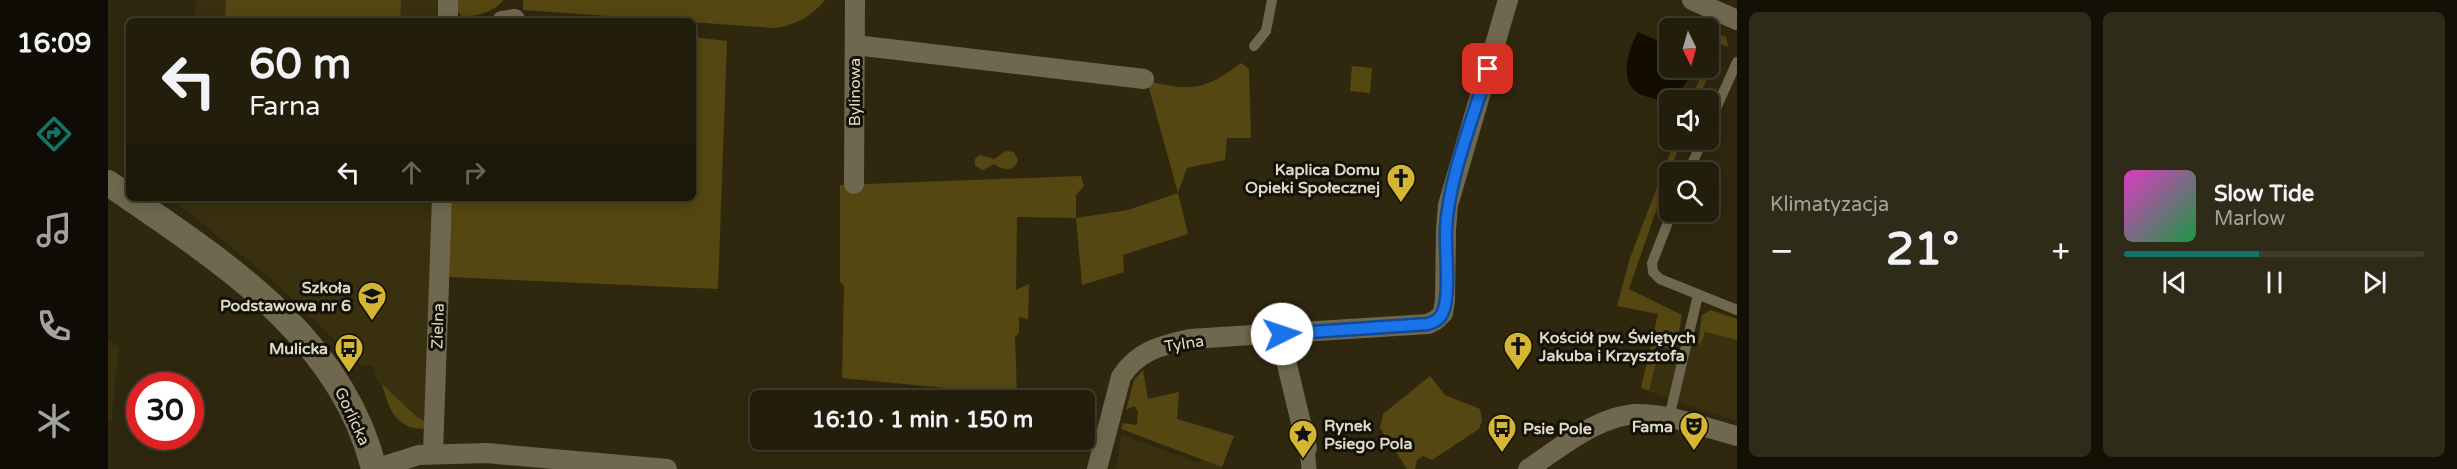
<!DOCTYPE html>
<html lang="pl">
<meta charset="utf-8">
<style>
body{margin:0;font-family:"Varela Round",sans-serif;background:#2f2b19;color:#f1f3f6;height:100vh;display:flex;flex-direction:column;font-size:22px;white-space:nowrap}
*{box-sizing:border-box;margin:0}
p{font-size:20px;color:#a3a29d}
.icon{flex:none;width:33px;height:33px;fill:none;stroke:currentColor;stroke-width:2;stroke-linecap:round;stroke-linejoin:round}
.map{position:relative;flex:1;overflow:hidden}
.side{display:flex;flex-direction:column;gap:12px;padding:12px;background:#131006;width:720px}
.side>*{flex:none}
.hud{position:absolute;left:18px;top:18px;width:570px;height:183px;border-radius:9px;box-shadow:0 3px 15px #0003,0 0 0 2px #403c2c;background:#231e0b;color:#f1f3f6;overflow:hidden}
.needle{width:39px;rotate:175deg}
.controls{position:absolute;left:1551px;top:18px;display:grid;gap:12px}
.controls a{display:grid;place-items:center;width:60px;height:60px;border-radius:9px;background:#231e0b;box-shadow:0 3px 15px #0003,0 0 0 2px #403c2c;font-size:30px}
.speed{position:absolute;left:18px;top:372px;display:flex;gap:12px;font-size:30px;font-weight:700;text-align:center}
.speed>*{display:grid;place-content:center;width:78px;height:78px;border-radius:50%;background:#231e0b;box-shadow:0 3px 15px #0003,0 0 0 2px #403c2c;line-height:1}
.speed .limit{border:9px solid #d22;background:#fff;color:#111}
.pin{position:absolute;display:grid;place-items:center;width:51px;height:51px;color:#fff;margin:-26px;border-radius:12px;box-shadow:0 3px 9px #0006}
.me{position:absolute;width:66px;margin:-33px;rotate:86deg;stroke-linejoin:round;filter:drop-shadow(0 0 4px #0008)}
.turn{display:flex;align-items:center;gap:21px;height:126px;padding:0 24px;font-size:27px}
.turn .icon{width:78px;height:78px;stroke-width:2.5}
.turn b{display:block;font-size:42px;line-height:51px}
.lanes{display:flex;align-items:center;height:57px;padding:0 24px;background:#0003;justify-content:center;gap:30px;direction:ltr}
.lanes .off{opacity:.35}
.big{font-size:45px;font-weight:700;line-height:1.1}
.side .card{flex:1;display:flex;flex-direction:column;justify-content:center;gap:9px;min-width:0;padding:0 21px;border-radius:9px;background:#2f2b19}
.song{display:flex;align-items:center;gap:18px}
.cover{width:72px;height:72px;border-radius:9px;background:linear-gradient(135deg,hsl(310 70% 55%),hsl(140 70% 35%))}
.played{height:6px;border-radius:3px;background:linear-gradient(90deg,#0f766e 45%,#403c2c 45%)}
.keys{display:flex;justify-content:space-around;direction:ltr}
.heat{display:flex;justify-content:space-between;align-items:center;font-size:33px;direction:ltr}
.side .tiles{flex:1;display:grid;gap:12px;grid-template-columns:repeat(2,1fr)}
.trip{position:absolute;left:642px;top:390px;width:345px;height:60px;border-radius:9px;background:#231e0b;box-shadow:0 3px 15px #0003,0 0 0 2px #403c2c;font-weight:700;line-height:60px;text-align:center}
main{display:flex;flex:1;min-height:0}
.tabs{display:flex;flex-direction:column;width:108px;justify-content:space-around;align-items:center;background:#0e0c04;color:#a3a29d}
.tabs .icon{width:42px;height:42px}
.tabs .selected{color:#0f766e}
.tabs b{font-size:27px;color:#f1f3f6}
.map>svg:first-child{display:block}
.built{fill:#39300f}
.green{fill:#554711}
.water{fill:#130d00}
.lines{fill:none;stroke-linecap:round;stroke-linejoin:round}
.service{stroke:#70684e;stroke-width:10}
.pedestrian{stroke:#70684e;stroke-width:15}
.minor{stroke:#70684e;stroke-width:20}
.tertiary{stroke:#70684e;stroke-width:26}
.route-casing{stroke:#114b97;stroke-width:15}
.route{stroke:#1a73e8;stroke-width:10}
.labels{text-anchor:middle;stroke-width:6;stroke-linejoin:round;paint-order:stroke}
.street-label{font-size:16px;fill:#dedacb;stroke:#141107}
.poi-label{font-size:16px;font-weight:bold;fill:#dedacb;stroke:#141107;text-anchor:end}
</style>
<main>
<nav class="tabs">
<b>16:09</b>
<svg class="icon selected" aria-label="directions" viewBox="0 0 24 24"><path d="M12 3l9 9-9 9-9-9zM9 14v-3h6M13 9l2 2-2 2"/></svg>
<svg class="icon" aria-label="music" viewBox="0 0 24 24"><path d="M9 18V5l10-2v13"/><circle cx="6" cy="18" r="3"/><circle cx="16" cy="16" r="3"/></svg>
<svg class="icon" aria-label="phone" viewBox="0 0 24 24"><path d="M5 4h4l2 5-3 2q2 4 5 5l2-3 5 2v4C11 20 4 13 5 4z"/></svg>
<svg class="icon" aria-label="climate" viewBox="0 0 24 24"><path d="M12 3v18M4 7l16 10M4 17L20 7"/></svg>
</nav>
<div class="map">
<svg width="1629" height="469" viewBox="0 0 1629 469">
<rect width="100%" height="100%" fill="#2f280f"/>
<g class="built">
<polygon points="88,0 330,0 329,21 86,21"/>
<polygon points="71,198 326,198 326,229 323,234 322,245 325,249 317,421 309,417 270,381 265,366 253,365 161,277 70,204"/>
<polygon points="1546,332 1594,342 1597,332 1629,340 1629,421 1577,405 1533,388"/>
<polygon points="0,340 11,348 3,421 0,421"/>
<polygon points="1014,435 1091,463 1093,459 1114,467 1113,469 1008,469"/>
</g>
<g class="green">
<polygon points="118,0 293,0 292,21 117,21"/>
<path d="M349 0H395C387 12 368 16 355 17L348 10Z"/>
<path d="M415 0H717C703 17 686 26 665 28L415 10Z"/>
<polygon points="1610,34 1618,37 1620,47 1613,44 1590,100 1583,100 1596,68 1600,68 1601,57"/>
<polygon points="585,37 619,41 610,289 341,277 344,198 585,198"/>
<path d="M1133 63 1141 69 1143 138H1119L1117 160 1079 168 1070 193 1080 234 1015 255 1016 272 974 285 968 218 909 217 908 290 921 284 920 319 911 317V333L907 337 909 395 734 378 736 286 732 282V185L973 176 976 186 968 195V218L1020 210 1070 193 1039 81C1084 91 1096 91 1133 63Z"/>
<polygon points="1244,66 1264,68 1262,93 1242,91"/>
<polygon points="1567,140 1574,140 1558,179 1561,180 1561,186 1557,185 1521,289 1574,315 1568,349 1552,347 1541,391 1533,388 1550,314 1509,306 1522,258"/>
<path d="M898 151 906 152 910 160C906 173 894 170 886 164L875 170 867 166V159L871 155 886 159Z"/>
<polygon points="1603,310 1629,319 1629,340 1597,332 1594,342 1590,344 1594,315"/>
<polygon points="1035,370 1040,399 1071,392 1069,419 1126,436 1114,467 1013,429 1015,423 1029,425 1030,411 1026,406 1018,410 1026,380"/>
<polygon points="1322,376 1337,395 1372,409 1374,421 1371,429 1324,460 1315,456 1309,460 1307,469 1299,469 1272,428 1275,414"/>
<path d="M274 384 309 417 317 421V429C287 429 281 409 274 384Z"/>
</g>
<path class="water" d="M1530 32 1561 46 1562 68H1581L1583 75 1566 100H1562L1561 102C1552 99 1538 98 1530 93 1510 81 1521 47 1530 32Z"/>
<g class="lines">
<g class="service">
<polyline points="1146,46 1158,31 1164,0"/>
<polyline points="1600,126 1629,62"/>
<polyline points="1580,172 1595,140"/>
<polyline points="1564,212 1544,263 1545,272 1552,279 1629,310"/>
<polyline points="1561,418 1590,295"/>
</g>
<polyline class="pedestrian" points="1199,448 1201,469"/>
<g class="minor">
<polyline points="1584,0 1629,20"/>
<polyline points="340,21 340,0"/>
<polyline points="394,21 407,19"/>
<polyline points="747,45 1036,79"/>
<polyline points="746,184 747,0"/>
<polyline points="1174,334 1174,344 1199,448"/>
<polyline points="325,453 334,198"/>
<polyline points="266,469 311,455 378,453 559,469"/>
<path d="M989 469 1013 377C1029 351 1054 345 1082 339L1320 324 1328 320 1335 313 1337 300 1338 230 1340 205 1400 0"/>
<path d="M1420 469C1452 448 1490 415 1530 414 1563 414 1598 428 1629 436"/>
</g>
<g class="tertiary">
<polyline points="0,183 21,197"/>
<path d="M22 198C124 268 235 342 266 469"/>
</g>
</g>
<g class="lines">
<g class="route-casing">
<path id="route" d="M1174 334 1320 324C1326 322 1331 320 1334 314 1343 297 1337 250 1338 230 1340 180 1365 118 1380 69"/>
</g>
<use href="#route" class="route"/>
</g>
<defs>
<g id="church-pin" transform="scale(1.5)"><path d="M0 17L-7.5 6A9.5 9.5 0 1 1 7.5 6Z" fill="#d5b534" stroke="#141107"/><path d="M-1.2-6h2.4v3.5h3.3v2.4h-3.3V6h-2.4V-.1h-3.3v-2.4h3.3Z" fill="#111"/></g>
<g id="school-pin" transform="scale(1.5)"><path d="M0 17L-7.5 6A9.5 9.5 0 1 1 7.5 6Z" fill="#d5b534" stroke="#141107"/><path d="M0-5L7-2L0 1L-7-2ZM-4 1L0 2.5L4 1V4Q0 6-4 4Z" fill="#111"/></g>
<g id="bus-pin" transform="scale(1.5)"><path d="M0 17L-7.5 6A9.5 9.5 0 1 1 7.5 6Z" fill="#d5b534" stroke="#141107"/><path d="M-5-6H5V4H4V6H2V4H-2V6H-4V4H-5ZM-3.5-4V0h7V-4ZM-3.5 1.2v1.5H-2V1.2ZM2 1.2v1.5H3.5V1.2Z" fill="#111"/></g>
<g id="theatre-pin" transform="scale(1.5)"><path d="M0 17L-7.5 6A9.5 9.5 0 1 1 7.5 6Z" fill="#d5b534" stroke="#141107"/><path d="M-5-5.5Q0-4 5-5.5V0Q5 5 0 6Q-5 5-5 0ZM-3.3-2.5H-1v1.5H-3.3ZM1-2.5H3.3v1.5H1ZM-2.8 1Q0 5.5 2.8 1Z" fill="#111"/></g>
<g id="sight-pin" transform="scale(1.5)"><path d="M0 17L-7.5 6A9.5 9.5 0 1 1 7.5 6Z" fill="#d5b534" stroke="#141107"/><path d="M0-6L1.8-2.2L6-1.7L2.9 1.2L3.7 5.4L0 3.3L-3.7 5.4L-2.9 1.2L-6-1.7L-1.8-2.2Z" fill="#111"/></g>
</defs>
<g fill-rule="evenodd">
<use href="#church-pin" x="1293" y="178"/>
<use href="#school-pin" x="264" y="296"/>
<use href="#church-pin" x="1410" y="346"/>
<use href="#bus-pin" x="241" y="348"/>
<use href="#theatre-pin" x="1586" y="426"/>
<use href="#bus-pin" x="1394" y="428"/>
<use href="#sight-pin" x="1195" y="434"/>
</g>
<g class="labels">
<g class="street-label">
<text transform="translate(746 92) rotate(-90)" y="6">Bylinowa</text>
<text transform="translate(329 326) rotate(-88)" y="6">Zielna</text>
<text transform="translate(1076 343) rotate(-9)" y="6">Tylna</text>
<text transform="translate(245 416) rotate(65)" y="6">Gorlicka</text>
</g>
<g class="poi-label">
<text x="1272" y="175">Kaplica Domu<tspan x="1272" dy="18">Opieki Społecznej</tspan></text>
<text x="243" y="293">Szkoła<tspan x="243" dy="18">Podstawowa nr 6</tspan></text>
<text x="1431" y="343" text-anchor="start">Kościół pw. Świętych<tspan x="1431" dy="18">Jakuba i Krzysztofa</tspan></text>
<text x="220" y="354">Mulicka</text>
<text x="1216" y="431" text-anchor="start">Rynek<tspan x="1216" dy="18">Psiego Pola</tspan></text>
<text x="1565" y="432">Fama</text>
<text x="1415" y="434" text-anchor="start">Psie Pole</text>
</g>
</g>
</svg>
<div class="controls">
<a><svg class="needle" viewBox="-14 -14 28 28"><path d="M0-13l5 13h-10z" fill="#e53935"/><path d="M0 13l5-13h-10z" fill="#a3a29d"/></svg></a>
<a><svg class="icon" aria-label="sound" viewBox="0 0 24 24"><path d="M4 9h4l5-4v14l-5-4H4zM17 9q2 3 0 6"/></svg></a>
<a><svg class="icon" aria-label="search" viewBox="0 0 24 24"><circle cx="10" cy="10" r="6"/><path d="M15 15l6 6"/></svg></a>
</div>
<div class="speed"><div class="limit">30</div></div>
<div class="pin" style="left:1380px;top:69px;background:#d93025"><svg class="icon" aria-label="arrive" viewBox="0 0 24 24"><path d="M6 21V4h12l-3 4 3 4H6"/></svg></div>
<svg class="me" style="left:1174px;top:334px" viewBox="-20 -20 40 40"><circle r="19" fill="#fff"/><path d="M0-13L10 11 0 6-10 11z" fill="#1a73e8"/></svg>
<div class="trip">16:10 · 1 min · 150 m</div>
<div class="hud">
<div class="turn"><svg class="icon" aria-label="left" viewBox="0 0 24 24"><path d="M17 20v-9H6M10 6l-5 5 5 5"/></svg><div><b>60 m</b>Farna</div></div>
<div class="lanes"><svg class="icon" aria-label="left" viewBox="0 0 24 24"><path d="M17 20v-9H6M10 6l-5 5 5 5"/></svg><svg class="icon off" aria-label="ahead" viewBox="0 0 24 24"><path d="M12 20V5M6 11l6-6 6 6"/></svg><svg class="icon off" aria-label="right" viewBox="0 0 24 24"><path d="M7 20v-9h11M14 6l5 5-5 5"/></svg></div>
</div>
</div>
<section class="side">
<div class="tiles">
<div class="card"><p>Klimatyzacja</p>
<div class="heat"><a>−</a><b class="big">21°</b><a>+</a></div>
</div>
<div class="card">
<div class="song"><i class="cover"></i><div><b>Slow Tide</b><p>Marlow</p></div></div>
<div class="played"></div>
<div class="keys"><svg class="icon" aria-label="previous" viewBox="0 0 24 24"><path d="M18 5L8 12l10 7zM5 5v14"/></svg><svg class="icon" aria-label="pause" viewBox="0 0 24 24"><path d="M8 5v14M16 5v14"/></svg><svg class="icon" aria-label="next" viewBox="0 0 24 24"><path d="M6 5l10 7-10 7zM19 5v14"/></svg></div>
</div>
</div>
</section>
</main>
